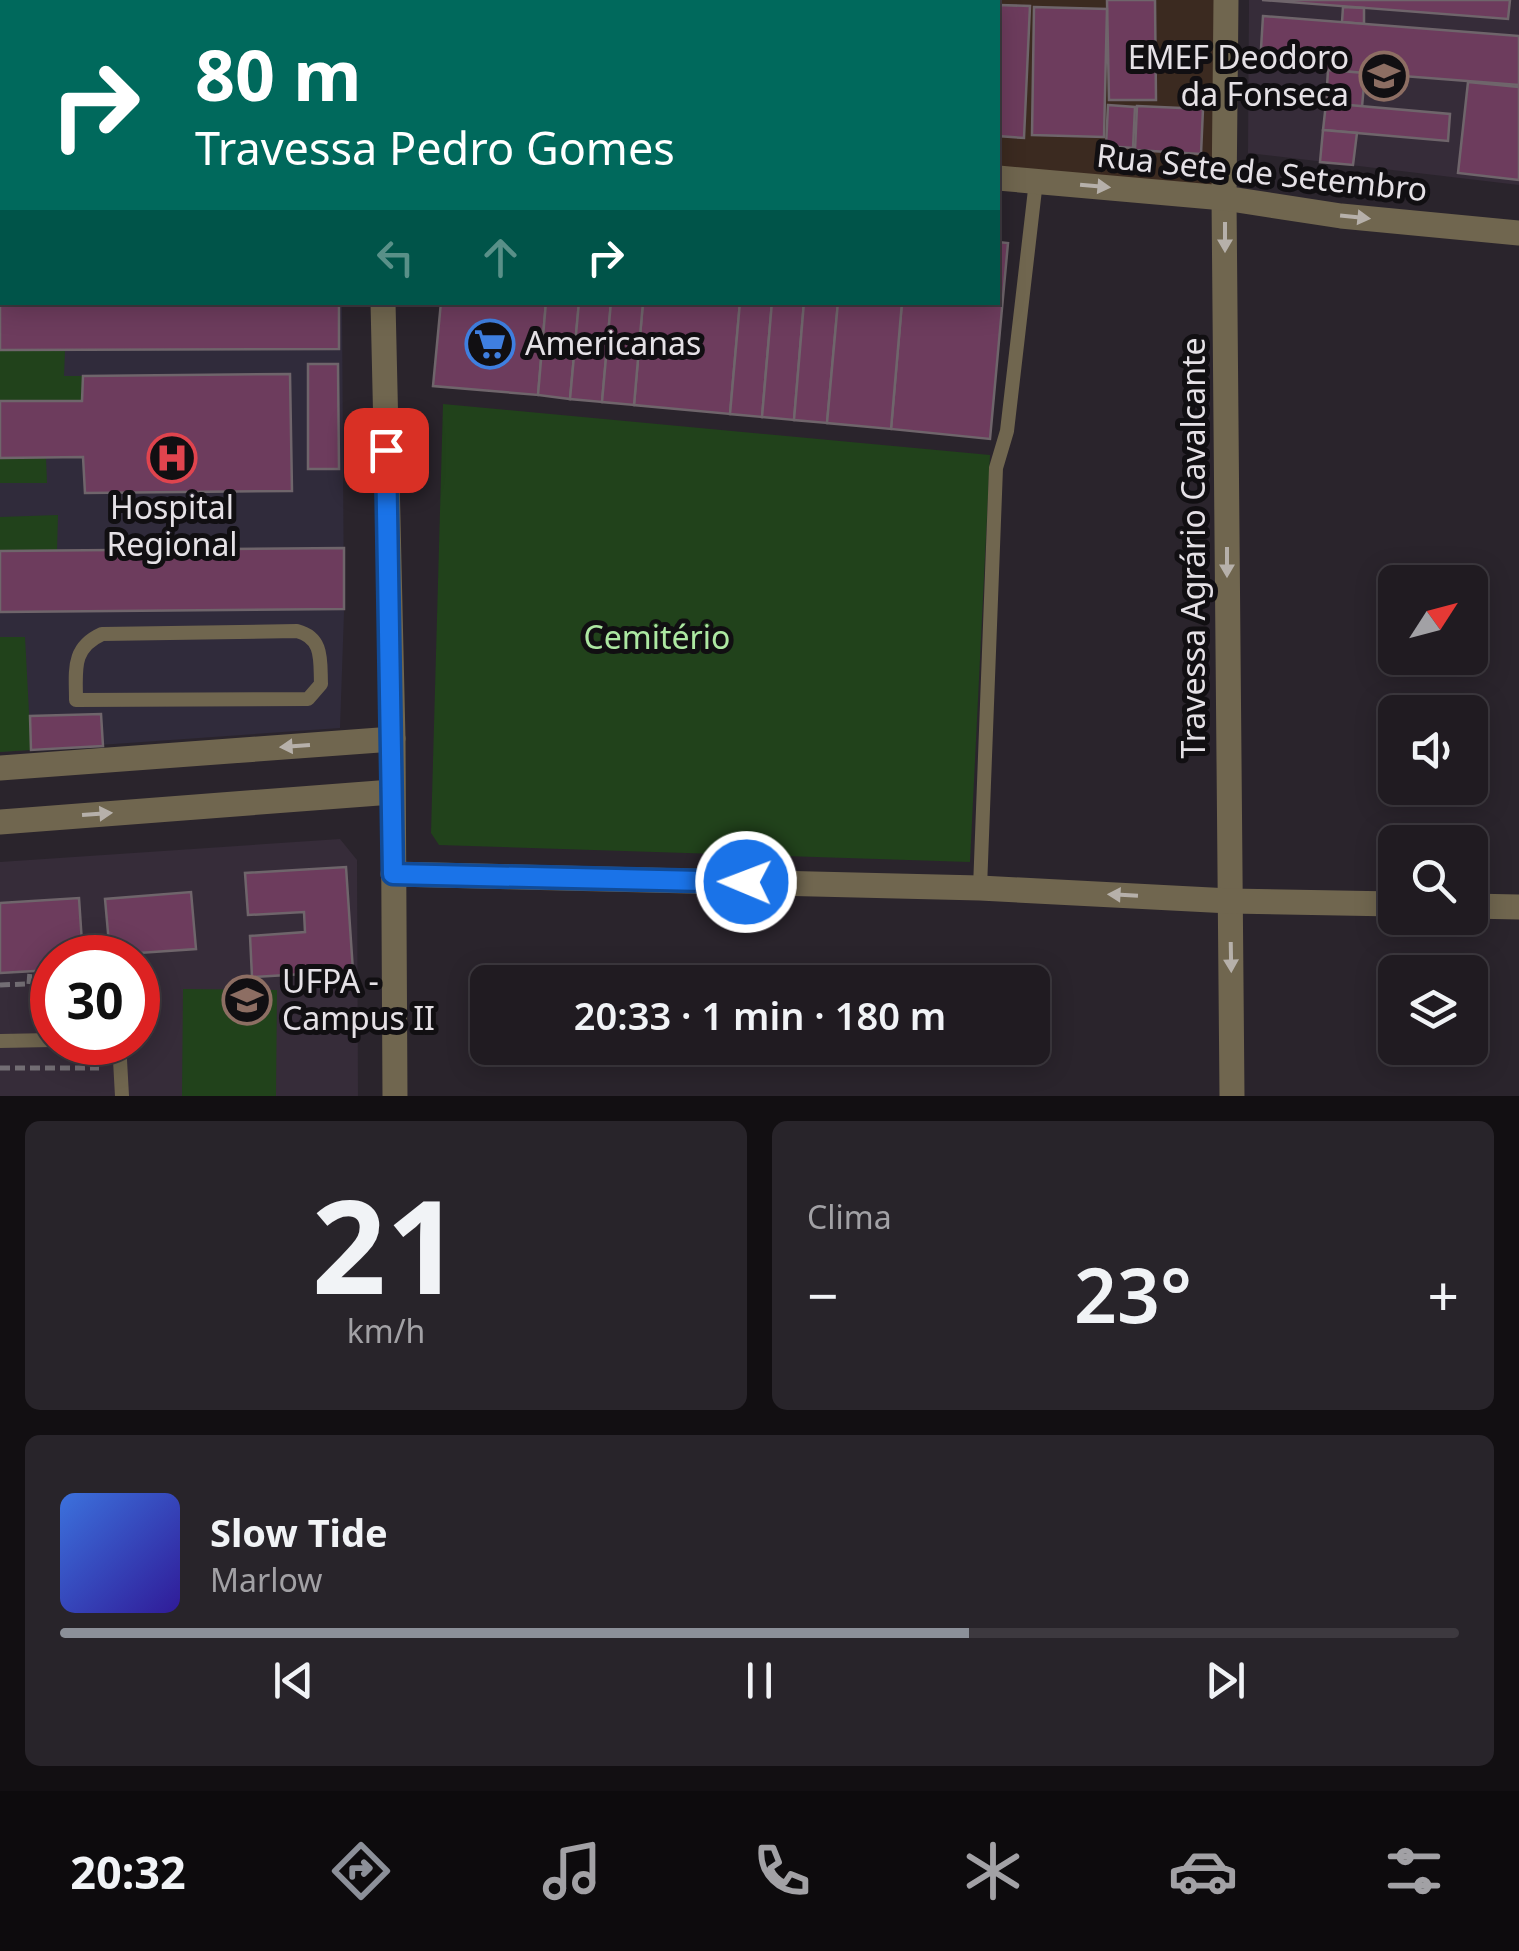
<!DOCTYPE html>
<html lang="pt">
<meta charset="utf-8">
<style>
body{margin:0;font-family:"Noto Sans",sans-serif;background:#28242a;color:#f1f3f6;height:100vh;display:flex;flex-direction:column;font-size:38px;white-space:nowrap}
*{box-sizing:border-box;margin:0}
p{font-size:32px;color:#a2a1a5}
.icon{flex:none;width:55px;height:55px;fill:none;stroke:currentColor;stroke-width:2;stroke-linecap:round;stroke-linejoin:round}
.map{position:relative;height:1096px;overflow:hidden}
.side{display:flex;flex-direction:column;gap:25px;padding:25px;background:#120f12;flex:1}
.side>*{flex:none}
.banner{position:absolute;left:0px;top:0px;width:1000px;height:305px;box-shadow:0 5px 25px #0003,0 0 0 2px #3d393f;background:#00695c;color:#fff;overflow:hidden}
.needle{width:65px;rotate:54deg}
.tools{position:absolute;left:1378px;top:565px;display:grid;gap:20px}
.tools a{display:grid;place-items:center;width:110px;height:110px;border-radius:15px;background:#201b21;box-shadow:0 5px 25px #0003,0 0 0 2px #3d393f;font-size:50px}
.speed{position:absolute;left:30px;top:935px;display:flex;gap:20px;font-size:50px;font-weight:700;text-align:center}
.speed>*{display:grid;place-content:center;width:130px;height:130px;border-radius:50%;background:#201b21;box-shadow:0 5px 25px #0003,0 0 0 2px #3d393f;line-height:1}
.speed .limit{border:15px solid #d22;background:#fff;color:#111}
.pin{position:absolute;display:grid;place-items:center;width:85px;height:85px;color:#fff;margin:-42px;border-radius:20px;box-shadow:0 5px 15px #0006}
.me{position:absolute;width:110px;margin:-55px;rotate:271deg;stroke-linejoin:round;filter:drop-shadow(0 0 8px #0008)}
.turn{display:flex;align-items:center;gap:35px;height:210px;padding:0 30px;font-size:45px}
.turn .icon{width:130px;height:130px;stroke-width:2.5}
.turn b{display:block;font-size:70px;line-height:85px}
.lanes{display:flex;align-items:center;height:95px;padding:0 30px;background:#0003;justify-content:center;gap:50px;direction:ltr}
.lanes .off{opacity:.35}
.big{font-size:75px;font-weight:600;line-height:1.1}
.side .widget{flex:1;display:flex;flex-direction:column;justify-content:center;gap:15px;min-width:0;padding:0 35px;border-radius:15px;background:#28242a}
.side .dial{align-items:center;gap:0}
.dial b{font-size:130px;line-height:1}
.song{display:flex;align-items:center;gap:30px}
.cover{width:120px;height:120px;border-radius:15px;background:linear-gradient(135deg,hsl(220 70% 55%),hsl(250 70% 35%))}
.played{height:10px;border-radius:5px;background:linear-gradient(90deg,#8c9099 65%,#3d393f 65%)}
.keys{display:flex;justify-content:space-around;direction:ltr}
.heat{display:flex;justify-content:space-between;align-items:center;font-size:55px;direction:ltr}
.side .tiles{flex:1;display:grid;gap:25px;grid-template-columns:1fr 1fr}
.widget:last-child{grid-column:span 2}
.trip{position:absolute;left:470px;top:965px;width:580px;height:100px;border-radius:15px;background:#201b21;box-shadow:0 5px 25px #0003,0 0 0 2px #3d393f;font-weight:600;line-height:100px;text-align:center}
.dock{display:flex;height:160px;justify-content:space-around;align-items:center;background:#0d0b0d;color:#a2a1a5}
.dock .icon{width:70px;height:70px}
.dock .on{color:#8c9099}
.dock b{font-size:45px;color:#f1f3f6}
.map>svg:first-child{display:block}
.commercial{fill:#3b2a20}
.built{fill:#362c39;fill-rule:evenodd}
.medical{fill:#302b3b}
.green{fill:#21421b}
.building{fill:#6d3c5d;stroke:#6f656b;stroke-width:2.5}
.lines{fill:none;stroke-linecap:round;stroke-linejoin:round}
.path{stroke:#736e74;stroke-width:5;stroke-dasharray:10 5;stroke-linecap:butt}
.service{stroke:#70664f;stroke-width:14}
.minor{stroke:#70664f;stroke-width:25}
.tertiary{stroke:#70664f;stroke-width:25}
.oneway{fill:#b6b0aa}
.route-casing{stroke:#114b97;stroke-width:25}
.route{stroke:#1a73e8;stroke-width:18}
.labels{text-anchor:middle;stroke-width:10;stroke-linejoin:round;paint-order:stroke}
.poi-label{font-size:32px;fill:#e5e1e6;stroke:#110f12;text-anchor:start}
.street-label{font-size:32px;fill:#e5e1e6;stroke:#110f12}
.park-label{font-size:32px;fill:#ade8a2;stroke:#110f12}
</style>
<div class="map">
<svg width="1519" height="1096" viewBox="0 0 1519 1096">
<rect width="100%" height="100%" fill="#2a242c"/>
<polygon class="commercial" points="385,0 1215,0 1215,189 998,171 998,2"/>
<g class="built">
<polygon points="1249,0 1519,0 1519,185 1248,153"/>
<path d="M340 839 357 860 358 1096H0V862ZM52 958H138V1042H52Z"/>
</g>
<polygon class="medical" points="0,163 2,163 2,302 342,303 344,613 340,728 0,752"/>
<g class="green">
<polygon points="0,350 65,350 64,376 83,376 82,401 0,401"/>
<polygon points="443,404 990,455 970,862 439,845 431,833"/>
<polygon points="0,458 46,458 47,483 0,483"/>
<polygon points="58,515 57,551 0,551 0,517"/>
<polygon points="0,637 25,637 31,750 0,752"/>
<polygon points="183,989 277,990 276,1096 182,1096"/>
</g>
<g class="building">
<polygon points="14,0 81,0 81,2 15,2"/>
<rect x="86" y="0" width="61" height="2"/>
<rect x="152" y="0" width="60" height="2"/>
<polygon points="217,0 276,0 276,2 218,2"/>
<rect x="276" y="0" width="75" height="2"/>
<rect x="452" y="0" width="70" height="2"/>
<polygon points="780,0 866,0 779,2"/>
<polygon points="1107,0 1155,0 1156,100 1109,100"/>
<polygon points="1262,0 1510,0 1508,19"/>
<polygon points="998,5 1030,6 1024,138 998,136"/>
<polygon points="1034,7 1107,9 1104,137 1032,135"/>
<polygon points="1343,7 1364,8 1364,24 1342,22"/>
<polygon points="1263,16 1519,36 1519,85 1260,65"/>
<polygon points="1328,70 1365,73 1362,107 1326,103"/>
<polygon points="1468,82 1519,87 1519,180 1458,173"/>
<polygon points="1326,103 1450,114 1448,141 1323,130"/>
<polygon points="1108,105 1135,107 1133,148 1106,146"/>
<polygon points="1137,106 1203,109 1201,154 1135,150"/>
<polygon points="1323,130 1357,133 1353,165 1320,162"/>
<rect x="0" y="163" width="2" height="42"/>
<polygon points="998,242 1008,243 990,439 891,429 902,302 998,302"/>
<polygon points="0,246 2,302 339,302 339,349 0,350"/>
<polygon points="441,302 546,302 538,395 433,386"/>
<polygon points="546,302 579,302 570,399 538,395"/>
<polygon points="579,302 611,302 602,402 570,399"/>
<polygon points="643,302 740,302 730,414 634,405"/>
<polygon points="643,302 634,405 602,402 611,302"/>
<polygon points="740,302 772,302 762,417 730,414"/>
<polygon points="772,302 804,302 794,420 762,417"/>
<polygon points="804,302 838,302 827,423 794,420"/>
<polygon points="838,302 902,302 891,429 827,423"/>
<polygon points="308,364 338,364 339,469 308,469"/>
<polygon points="290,374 292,491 85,493 83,457 0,458 0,401 82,401 83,376"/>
<polygon points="344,548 344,609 0,612 0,551"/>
<polygon points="101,714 103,746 31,750 30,716"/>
<polygon points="346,867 353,971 252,977 250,936 305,932 304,912 248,915 245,873"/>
<polygon points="191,892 196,949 110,955 105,899"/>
<polygon points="79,898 83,958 52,958 52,970 0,973 0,903"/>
</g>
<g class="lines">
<g class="path">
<polyline points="29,984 30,971"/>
<polyline points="0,985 52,983"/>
<polyline points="0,1068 99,1068"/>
</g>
<g class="service">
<polyline points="892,2 892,0"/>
<polyline points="0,224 2,224"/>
<path d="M297 631C324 638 320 661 321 684L308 699 76 700C76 671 71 648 102 634Z"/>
<polyline points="980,888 996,468 1007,431 1036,181"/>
<polyline points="0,1041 52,1040"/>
<polyline points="119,1042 122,1096"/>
</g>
<g class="minor">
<polyline points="1226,0 1224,198 1232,1096"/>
<polyline points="0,114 2,114"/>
<polyline points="998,178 1224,198 1341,216 1519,233"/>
<polyline points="393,874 980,888 1230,901 1395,904"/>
<polyline points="1470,906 1519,907"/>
</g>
<g class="tertiary">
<polyline points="379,0 379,2"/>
<polyline points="383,302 393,739 395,1096"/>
<polyline points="0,768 393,739"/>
<polyline points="0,822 392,792"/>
</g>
</g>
<defs><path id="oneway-solid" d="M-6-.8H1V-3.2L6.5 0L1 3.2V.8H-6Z" transform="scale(2.5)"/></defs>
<g class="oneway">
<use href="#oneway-solid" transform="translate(1095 186) rotate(5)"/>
<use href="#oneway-solid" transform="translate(1355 217) rotate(6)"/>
<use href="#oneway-solid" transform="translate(1225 237) rotate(90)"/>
<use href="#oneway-solid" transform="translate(1227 562) rotate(90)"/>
<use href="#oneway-solid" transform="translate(295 746) rotate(176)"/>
<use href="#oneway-solid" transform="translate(97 814) rotate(-4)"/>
<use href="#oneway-solid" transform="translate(1123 895) rotate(-177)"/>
<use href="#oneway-solid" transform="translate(1231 957) rotate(89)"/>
</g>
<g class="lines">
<g class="route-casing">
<polyline id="route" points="386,450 393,874 746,882"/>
</g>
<use href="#route" class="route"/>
</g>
<defs>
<g id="school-ring" transform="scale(2.5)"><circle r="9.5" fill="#110f12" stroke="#8d6e63" stroke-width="1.5"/><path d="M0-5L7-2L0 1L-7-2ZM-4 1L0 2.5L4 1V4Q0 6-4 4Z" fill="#8d6e63"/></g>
<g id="supermarket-ring" transform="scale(2.5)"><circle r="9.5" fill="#110f12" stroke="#3f7fe0" stroke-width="1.5"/><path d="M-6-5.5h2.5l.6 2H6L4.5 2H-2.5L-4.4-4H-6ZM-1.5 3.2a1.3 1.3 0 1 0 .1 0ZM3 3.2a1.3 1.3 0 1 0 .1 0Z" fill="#3f7fe0"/></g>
<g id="hospital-ring" transform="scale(2.5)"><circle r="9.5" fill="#110f12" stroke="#e0444e" stroke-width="1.5"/><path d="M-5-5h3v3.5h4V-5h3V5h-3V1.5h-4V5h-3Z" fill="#e0444e"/></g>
<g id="university-ring" transform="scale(2.5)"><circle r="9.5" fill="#110f12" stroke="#8d6e63" stroke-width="1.5"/><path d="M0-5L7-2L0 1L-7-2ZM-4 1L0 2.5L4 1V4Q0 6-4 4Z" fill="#8d6e63"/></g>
</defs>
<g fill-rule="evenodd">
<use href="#school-ring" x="1384" y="76"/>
<use href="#supermarket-ring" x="490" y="344"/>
<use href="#hospital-ring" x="172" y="458"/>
<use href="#university-ring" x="247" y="1000"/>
</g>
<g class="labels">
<g class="poi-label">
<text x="1349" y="69" text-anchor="end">EMEF Deodoro<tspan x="1349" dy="37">da Fonseca</tspan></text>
<text x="525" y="355">Americanas</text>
<text x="172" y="519" text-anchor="middle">Hospital<tspan x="172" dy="37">Regional</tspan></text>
<text x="282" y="993">UFPA -<tspan x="282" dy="37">Campus II</tspan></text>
</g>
<g class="street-label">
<text transform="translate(1262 173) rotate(6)" y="11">Rua Sete de Setembro</text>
<text transform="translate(1194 548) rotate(-90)" y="11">Travessa Agrário Cavalcante</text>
</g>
<g class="park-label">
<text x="657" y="649">Cemitério</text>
</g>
</g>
</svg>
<div class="tools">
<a><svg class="needle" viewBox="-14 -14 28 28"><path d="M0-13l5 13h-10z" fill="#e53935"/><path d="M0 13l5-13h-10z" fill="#a2a1a5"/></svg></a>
<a><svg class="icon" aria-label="sound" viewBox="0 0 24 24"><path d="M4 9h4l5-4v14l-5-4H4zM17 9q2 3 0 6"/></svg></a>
<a><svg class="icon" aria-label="search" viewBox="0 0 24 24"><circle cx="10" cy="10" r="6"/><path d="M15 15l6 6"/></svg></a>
<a><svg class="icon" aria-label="layers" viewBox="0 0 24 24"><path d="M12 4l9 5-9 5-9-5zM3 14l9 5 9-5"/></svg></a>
</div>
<div class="speed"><div class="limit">30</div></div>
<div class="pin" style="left:386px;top:450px;background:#d93025"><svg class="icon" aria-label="arrive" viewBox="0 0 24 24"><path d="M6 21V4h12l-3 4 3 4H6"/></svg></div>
<svg class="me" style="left:746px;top:882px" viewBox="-20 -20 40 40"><circle r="17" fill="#1a73e8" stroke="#fff" stroke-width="3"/><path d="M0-11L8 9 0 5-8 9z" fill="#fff"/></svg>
<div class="trip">20:33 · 1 min · 180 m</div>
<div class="banner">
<div class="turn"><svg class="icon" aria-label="right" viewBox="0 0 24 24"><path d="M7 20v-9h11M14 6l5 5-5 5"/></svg><div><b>80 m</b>Travessa Pedro Gomes</div></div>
<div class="lanes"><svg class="icon off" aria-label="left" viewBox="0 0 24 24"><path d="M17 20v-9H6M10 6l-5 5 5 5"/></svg><svg class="icon off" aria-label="ahead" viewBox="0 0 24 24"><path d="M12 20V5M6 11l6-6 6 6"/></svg><svg class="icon" aria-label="right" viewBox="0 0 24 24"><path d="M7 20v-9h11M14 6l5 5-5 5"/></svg></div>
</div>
</div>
<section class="side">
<div class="tiles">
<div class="widget dial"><b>21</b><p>km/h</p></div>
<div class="widget"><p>Clima</p>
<div class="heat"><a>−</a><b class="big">23°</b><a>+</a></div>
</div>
<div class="widget">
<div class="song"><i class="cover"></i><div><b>Slow Tide</b><p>Marlow</p></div></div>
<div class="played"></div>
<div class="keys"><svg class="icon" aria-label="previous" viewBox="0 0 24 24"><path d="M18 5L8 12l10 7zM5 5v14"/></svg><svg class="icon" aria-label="pause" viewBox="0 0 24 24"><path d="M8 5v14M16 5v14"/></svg><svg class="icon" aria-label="next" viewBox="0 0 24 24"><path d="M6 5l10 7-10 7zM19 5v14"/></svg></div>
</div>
</div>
</section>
<nav class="dock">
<b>20:32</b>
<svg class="icon on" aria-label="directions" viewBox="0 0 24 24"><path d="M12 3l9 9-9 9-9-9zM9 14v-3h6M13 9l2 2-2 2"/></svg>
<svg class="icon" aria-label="music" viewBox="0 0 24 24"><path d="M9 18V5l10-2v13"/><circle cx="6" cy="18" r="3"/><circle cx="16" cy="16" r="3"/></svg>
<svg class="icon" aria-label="phone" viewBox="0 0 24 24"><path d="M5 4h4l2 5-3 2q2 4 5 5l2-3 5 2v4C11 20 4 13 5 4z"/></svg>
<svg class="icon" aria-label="climate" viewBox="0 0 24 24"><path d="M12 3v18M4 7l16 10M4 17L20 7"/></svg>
<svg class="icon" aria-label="car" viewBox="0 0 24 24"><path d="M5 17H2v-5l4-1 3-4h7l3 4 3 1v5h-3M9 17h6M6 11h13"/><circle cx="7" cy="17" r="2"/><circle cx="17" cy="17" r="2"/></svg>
<svg class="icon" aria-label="filters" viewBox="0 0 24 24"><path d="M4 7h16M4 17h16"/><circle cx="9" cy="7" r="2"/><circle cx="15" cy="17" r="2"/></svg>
</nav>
